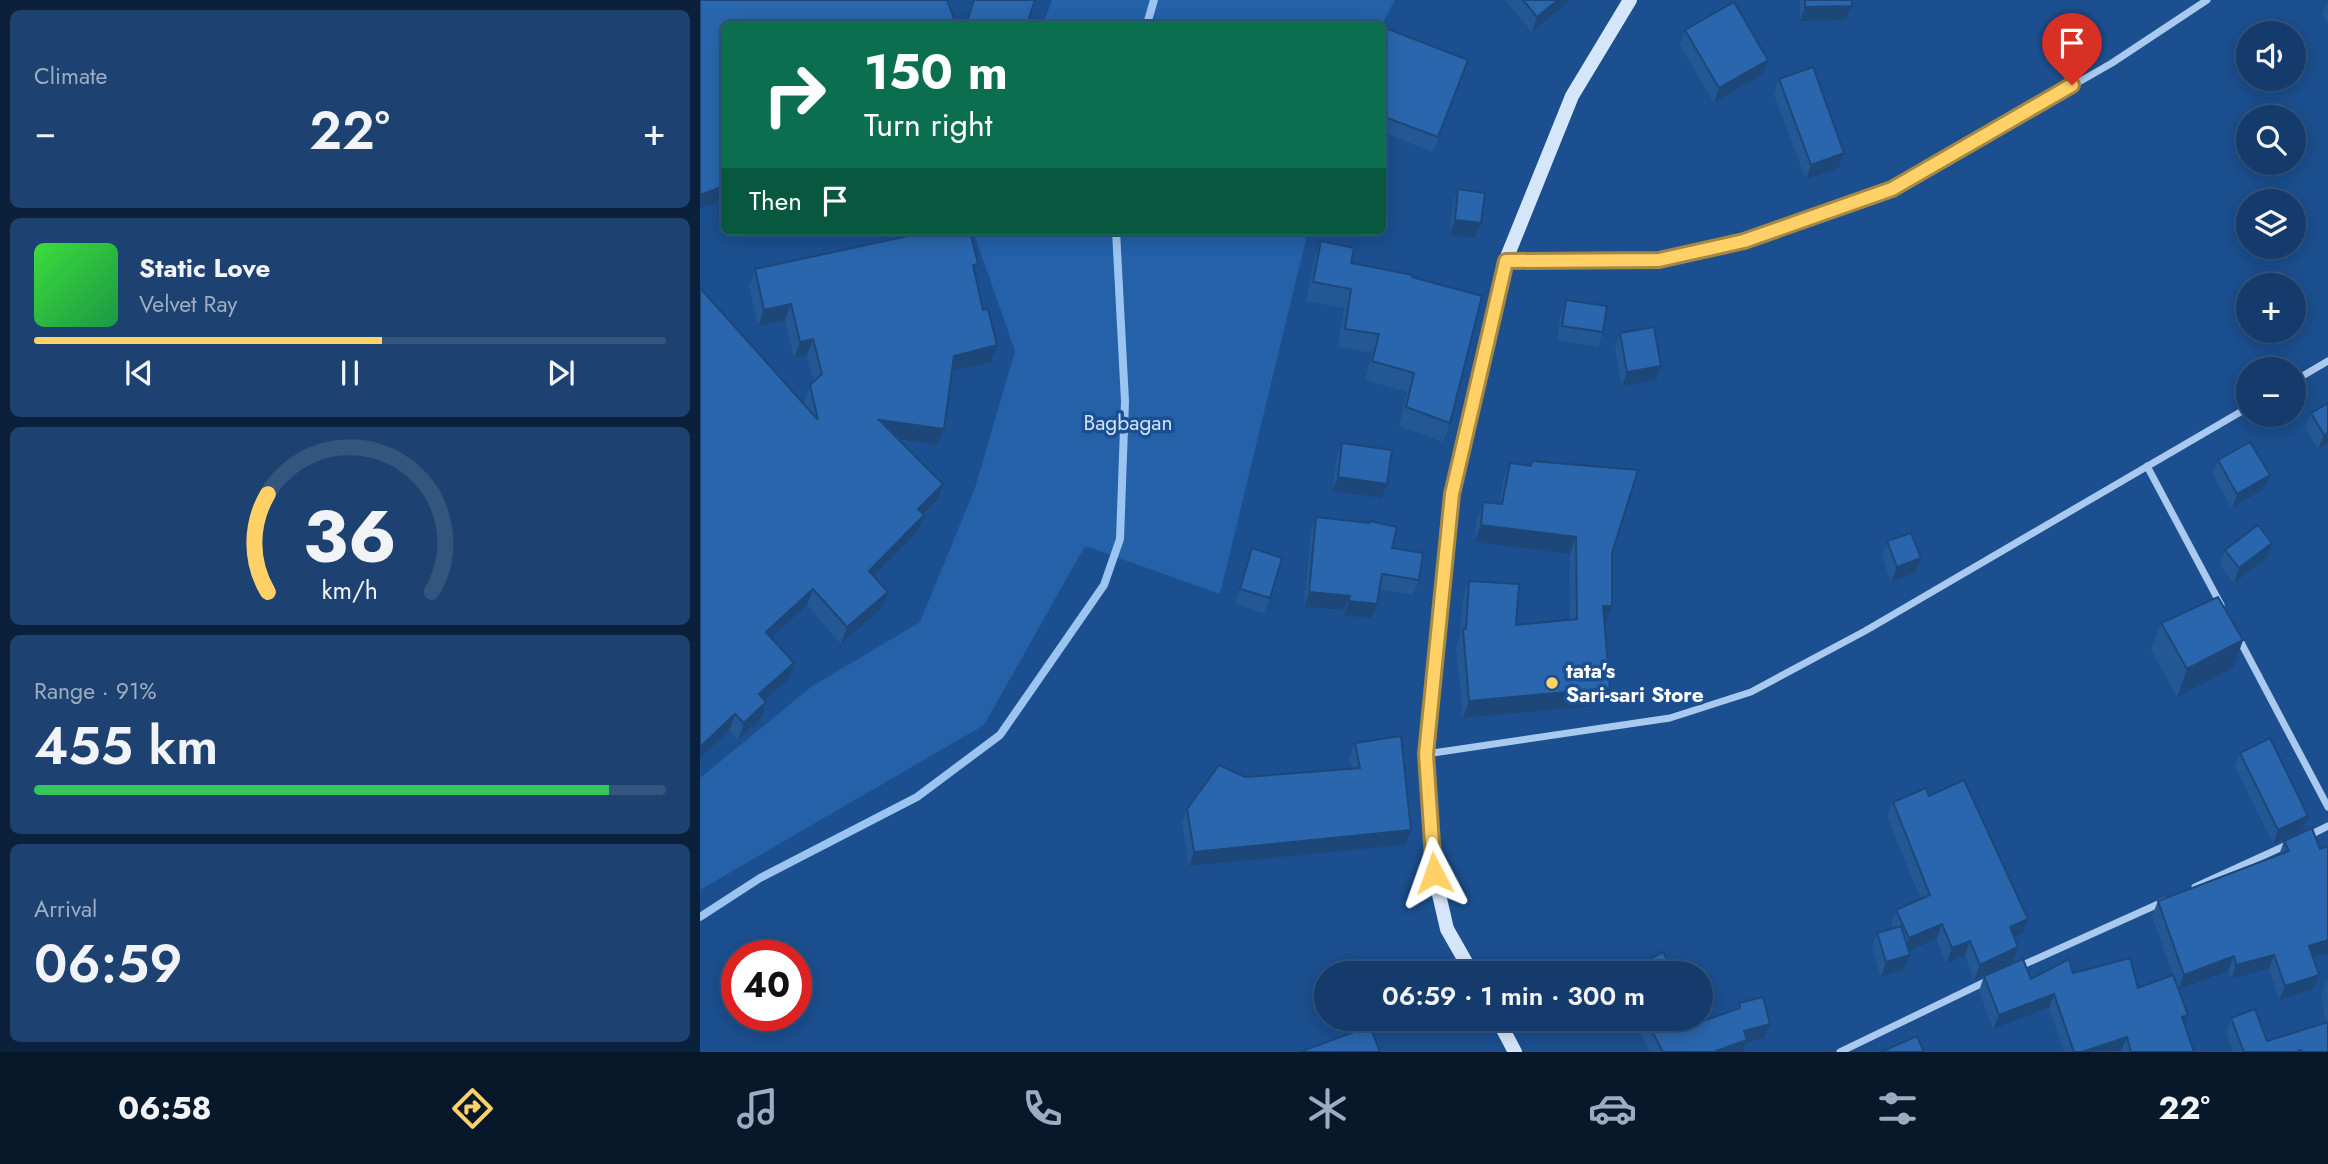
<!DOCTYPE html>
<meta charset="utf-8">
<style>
body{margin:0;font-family:Jost,sans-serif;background:#1d4271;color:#f1f3f6;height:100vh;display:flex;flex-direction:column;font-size:26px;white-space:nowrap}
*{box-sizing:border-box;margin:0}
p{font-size:23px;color:#9dadc1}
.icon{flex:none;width:38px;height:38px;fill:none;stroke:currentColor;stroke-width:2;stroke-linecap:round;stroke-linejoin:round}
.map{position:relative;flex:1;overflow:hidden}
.side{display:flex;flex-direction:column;gap:10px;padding:10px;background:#0b203b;width:700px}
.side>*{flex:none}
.top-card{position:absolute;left:21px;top:21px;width:665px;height:214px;border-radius:10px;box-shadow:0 4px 18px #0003,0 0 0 2px #33557e;background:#0b6e4f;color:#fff;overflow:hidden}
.buttons{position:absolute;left:1536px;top:21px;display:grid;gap:14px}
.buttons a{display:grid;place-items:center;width:70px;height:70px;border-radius:50%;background:#143b6b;box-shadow:0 4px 18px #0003,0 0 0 2px #33557e;font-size:35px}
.speed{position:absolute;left:21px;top:940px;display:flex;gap:14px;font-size:35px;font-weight:700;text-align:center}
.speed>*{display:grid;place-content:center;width:91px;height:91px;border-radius:50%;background:#143b6b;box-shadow:0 4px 18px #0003,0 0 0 2px #33557e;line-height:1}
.speed .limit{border:10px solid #d22;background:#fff;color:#111}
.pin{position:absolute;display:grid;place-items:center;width:60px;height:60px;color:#fff;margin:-72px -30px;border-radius:50% 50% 50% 0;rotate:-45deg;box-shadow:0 0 7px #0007}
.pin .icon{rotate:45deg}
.me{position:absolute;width:77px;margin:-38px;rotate:356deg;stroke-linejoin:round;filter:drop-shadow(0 0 5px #0008)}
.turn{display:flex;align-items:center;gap:24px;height:147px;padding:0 28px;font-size:32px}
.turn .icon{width:91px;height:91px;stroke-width:2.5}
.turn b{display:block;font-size:49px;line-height:60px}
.then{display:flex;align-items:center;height:66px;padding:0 28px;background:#0003;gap:14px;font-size:26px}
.big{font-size:52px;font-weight:600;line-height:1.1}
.side .card{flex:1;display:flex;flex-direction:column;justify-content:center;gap:10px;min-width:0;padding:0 24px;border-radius:10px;background:#1d4271}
.side .dial{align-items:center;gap:0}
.dial svg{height:182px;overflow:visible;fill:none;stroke:#33557e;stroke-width:7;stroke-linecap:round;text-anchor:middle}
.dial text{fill:#f1f3f6;stroke:none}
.song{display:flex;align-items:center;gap:21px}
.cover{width:84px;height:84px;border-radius:10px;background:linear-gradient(135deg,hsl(120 70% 55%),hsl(140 70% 35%))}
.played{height:7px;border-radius:4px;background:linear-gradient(90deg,#ffd166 55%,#33557e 55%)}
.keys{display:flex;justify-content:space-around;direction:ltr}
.heat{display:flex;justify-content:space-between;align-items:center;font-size:38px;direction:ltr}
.charge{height:10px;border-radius:5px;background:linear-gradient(90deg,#34c759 91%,#33557e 0)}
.trip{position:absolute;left:614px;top:961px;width:399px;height:70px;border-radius:35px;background:#143b6b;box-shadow:0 4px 18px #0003,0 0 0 2px #33557e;font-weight:600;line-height:70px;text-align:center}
.menu{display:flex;height:112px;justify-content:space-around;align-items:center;background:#08182b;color:#9dadc1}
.menu .icon{width:49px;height:49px}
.menu .on{color:#ffd166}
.menu b{font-size:32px;color:#f1f3f6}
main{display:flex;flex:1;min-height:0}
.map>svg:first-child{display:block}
.green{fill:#2461a8}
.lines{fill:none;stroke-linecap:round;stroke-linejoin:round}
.stream{stroke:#9cc4f0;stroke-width:8}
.street{stroke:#a9c9ee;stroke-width:7}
.secondary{stroke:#d6e6fa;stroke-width:14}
.wall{fill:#245895}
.shaded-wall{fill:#1d4779}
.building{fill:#2a66ad;stroke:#1d4779;stroke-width:2}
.route-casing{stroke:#a68842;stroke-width:18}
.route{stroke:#ffd166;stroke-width:12}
.poi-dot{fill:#ffd166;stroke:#1b4f8f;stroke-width:2.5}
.labels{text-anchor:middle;stroke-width:7;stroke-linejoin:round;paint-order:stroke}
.park-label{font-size:21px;fill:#cfe3fa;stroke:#1b4f8f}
.poi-label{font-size:21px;font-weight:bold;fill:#fff;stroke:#1b4f8f;text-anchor:start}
</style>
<main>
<section class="side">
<div class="card"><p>Climate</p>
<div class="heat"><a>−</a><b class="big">22°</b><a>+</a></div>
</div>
<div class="card">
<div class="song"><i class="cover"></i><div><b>Static Love</b><p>Velvet Ray</p></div></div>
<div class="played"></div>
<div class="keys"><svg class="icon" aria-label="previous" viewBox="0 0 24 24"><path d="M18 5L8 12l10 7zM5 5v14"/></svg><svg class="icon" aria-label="pause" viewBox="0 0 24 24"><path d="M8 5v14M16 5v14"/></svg><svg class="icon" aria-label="next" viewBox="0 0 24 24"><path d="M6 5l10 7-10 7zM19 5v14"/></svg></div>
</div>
<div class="card dial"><svg viewBox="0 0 100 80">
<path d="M14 69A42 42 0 1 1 86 69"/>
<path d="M14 69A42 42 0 0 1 14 26" stroke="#ffd166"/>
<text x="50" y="56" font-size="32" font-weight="700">36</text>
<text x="50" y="72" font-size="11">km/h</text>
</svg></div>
<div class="card"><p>Range · 91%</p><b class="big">455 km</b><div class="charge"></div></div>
<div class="card"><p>Arrival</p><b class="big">06:59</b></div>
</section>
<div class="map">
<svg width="1628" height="1052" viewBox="0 0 1628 1052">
<rect width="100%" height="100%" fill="#1b4f8f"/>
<g class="green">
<polygon points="352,0 695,0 682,24 343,24"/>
<polygon points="273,231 608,231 520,594 385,546 284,725 0,890 0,778 111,687 220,622 275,488 315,351"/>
</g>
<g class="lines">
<g class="stream">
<polyline points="447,24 454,0"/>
<polyline points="0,917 60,878 217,797 300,735 404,585 420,539 425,401 416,231"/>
</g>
<g class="street">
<polyline points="806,262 959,260 1044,241 1192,189 1412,63 1507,0"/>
<polyline points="1594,381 1628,361"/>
<polyline points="1447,466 1521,605"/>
<polyline points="1538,637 1628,807"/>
<polyline points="726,754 970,718 1051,692 1165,631 1549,407"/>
<polyline points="1606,837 1628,826"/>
<polyline points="1495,887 1589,844"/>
<polyline points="1316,968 1465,901"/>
<polyline points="1140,1052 1289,980"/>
</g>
<g class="secondary">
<polyline points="772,973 747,929 734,873 726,754 752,494 805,262 872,96 930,0"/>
<polyline points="797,1018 815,1052"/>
</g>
</g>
<g class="wall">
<polygon points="805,0 871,0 832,32"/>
<polygon points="1100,0 1152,0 1152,6 1146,20 1100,21"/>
<polygon points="1628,0 1628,25 1622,15"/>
<polygon points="985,30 1063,74 1014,103 980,45"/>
<polygon points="682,43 768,60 733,152 682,132"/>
<polygon points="1079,79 1144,153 1139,168 1106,180 1074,94"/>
<polygon points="758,189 775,238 749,235 753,204"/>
<polygon points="621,241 651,263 712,277 750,423 743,442 699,426 707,392 665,380 672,353 638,347 644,308 606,301 614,260"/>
<polygon points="55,269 274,273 291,362 252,371 244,429 238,445 199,440 243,484 237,501 224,514 218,531 174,576 188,592 182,608 141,644 107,605 71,638 94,663 89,679 65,701 61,719 38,740 29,731 0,758 0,288 104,405 104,402 110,385 114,382 107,355 94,358 85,320 58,326 49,286"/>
<polygon points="866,300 903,332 898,347 857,340 861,314"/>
<polygon points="920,333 956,380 922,387 915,348"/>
<polygon points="1628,403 1628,444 1618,449 1605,427 1611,413"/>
<polygon points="642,443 687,484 682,498 632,491 637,457"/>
<polygon points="1518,460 1564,489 1532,508 1513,475"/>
<polygon points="810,463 912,553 906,623 904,623 910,688 904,705 763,718 756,647 760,636 763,598 769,581 816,625 870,620 870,554 774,542 777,519 783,502 799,504 803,481"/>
<polygon points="616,517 692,548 719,580 713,595 679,589 677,604 672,619 643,615 644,610 604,607 611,531"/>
<polygon points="1187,541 1215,573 1191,582 1182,556"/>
<polygon points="552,548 570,598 564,613 535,604"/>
<polygon points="1525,550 1567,558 1534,583 1520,565"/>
<polygon points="1461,623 1543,640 1533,668 1477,697 1451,650"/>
<polygon points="655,743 711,830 706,845 489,866 482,824 487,809 545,777 652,769 649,758"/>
<polygon points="1540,753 1602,831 1573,844 1535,767"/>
<polygon points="1229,796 1323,933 1314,937 1313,962 1274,980 1265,955 1246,963 1237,939 1208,951 1210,955 1204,970 1181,977 1172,948 1177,933 1193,928 1191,924 1196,910 1221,899 1187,816 1193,802"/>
<polygon points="1612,828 1613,958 1619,975 1614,989 1579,1000 1569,969 1531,979 1528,971 1479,990 1485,1024 1494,1052 1364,1052 1349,1008 1293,1029 1279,991 1284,976 1331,979 1373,973 1438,988 1474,978 1452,916 1458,901 1579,855 1584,841"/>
<polygon points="1626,981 1628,981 1628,1052 1533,1052 1526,1032 1531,1018 1567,1041 1626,1022 1621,996"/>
<polygon points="1039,1003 1064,1038 1046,1043 1043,1052 950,1052 932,1018 998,1018 1000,1022 1036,1009"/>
</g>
<g class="shaded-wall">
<polygon points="858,0 871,0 832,32 837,17"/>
<polygon points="1152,6 1146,20 1100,21 1105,7"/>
<polygon points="1068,60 1063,74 1014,103 1019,88"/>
<polygon points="1144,153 1139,168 1106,180 1111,165"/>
<polygon points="24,186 24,200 0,208 0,195"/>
<polygon points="755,220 781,223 775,238 749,235"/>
<polygon points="91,304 85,320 58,326 64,310"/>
<polygon points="113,339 107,355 94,358 100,342"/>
<polygon points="297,345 291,362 248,372 254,356"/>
<polygon points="961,366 956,380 922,387 927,372"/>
<polygon points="179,420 244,429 238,445 173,436"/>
<polygon points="1628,432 1628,444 1618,449 1624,435"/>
<polygon points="1570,475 1564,489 1532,508 1537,494"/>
<polygon points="638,477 687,484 682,498 632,491"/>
<polygon points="243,484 237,501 212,525 218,509"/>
<polygon points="224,515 218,531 163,587 169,571"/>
<polygon points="781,525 876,537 870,554 774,542"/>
<polygon points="1572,543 1567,558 1534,583 1539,568"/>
<polygon points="1221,558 1215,573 1191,582 1197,567"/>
<polygon points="113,589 107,605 60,648 66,632"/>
<polygon points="188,592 182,608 141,644 147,627"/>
<polygon points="609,592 650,596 644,610 604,607"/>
<polygon points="649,601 677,604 672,619 643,615"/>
<polygon points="903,606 912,606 906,623 897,623"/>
<polygon points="1543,640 1533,668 1477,697 1487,669"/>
<polygon points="94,663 89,679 53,711 59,694"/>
<polygon points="910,688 904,705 763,718 769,701"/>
<polygon points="66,702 61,719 38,740 44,723"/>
<polygon points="35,714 29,731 0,758 0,747"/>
<polygon points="1608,816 1602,831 1573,844 1578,830"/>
<polygon points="711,830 706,845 489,866 494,852"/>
<polygon points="1328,919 1323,933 1305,941 1310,927"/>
<polygon points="1242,924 1237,939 1203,953 1209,938"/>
<polygon points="1628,940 1628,953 1604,960 1609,946"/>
<polygon points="1270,941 1265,955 1246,963 1252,948"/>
<polygon points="1318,947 1313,962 1274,980 1280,965"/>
<polygon points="1210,955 1204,970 1181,977 1186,962"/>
<polygon points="1574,955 1569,969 1531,979 1536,965"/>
<polygon points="1534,956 1528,971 1478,990 1484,975"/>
<polygon points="1619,975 1614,989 1579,1000 1585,986"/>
<polygon points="1354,994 1349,1008 1293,1029 1299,1015"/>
<polygon points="1488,1015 1483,1030 1482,1017"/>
<polygon points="1070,1024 1064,1038 1046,1043 1043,1052 1015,1052 1044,1031"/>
<polygon points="1427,1037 1421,1051 1382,1052"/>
</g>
<g class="building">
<polygon points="0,0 247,0 256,24 24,24 24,186 0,195"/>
<polygon points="274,0 335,0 327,24 266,24"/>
<polygon points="823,0 858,0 837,17"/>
<polygon points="1105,0 1152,0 1152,6 1105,7"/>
<polygon points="1034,2 1068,60 1019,88 985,30"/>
<polygon points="688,29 768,60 738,137 682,116 682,43"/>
<polygon points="1113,67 1144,153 1111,165 1079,79"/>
<polygon points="758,189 785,193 781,223 755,220"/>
<polygon points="231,231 270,231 278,264 273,265 283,310 288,309 297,345 254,356 244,429 179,420 243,484 218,509 224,515 169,571 188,592 147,627 113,589 66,632 94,663 59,694 66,702 44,723 35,714 0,747 0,288 118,420 110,385 122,374 113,339 100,342 91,304 64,310 55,269"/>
<polygon points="621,241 654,248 651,263 713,275 712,277 782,296 750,423 706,407 714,373 672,361 679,334 645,329 651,289 613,282"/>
<polygon points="866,300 907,306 903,332 862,326"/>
<polygon points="954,327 961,366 927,372 920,333"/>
<polygon points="1628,403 1628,432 1624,435 1611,413"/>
<polygon points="1550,442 1570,475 1537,494 1518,460"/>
<polygon points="642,443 692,450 687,484 638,477"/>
<polygon points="832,461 938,470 912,553 912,606 903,606 910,688 769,701 763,629 766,629 769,581 819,584 816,625 877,619 876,537 781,525 783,502 802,504 810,463 831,466"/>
<polygon points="616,517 669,523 670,521 697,527 692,548 723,553 719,580 682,574 677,604 649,601 650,596 609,592"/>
<polygon points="1558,525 1572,543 1539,568 1525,550"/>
<polygon points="1211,533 1221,558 1197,567 1187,541"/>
<polygon points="552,548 582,558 570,598 540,589"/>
<polygon points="1518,597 1543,640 1487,669 1461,623"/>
<polygon points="701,736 711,830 494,852 487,809 519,765 545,777 660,768 655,743"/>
<polygon points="1570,738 1608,816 1578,830 1540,753"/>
<polygon points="1264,780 1328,919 1310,927 1318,947 1280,965 1270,941 1252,948 1242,924 1209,938 1196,910 1230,895 1193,802 1226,788 1229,796"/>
<polygon points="1612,828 1620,849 1628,846 1628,940 1609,946 1619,975 1585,986 1574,955 1536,965 1534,956 1484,975 1458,901 1589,851 1584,841"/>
<polygon points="1201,926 1210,955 1186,962 1177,933"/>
<polygon points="963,952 974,973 924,973"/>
<polygon points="1430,958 1438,988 1473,975 1488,1015 1482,1017 1494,1052 1431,1052 1427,1037 1382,1052 1374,1052 1354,994 1299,1015 1284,976 1323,959 1331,979 1369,959 1373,973"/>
<polygon points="1063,997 1070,1024 1044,1031 1047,1040 1016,1051 1016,1052 963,1052 945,1018 998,1018 1000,1022 1040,1008 1039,1003"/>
<polygon points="1555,1009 1567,1041 1628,1022 1628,1052 1602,1052 1601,1050 1596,1052 1544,1052 1531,1018"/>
<polygon points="670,1026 680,1052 600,1052"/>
<polygon points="1217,1036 1224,1052 1181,1052"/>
</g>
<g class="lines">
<g class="route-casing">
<polyline id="route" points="734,873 726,754 752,494 806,261 959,260 1044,241 1192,189 1372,85"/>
</g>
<use href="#route" class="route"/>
</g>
<circle class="poi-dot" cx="852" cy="683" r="7"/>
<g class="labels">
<g class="park-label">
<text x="428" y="430">Bagbagan</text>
</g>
<g class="poi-label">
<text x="866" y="678">tata's<tspan x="866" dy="24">Sari-sari Store</tspan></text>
</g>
</g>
</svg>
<div class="buttons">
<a><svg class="icon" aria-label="sound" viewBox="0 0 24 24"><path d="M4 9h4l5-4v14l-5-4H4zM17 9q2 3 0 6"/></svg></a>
<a><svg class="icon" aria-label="search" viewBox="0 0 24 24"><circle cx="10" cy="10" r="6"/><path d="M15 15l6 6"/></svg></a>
<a><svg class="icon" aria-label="layers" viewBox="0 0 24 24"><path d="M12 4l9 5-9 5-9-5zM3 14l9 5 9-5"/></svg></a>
<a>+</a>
<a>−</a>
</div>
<div class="speed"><div class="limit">40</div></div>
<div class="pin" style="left:1372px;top:85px;background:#d93025"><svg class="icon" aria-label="arrive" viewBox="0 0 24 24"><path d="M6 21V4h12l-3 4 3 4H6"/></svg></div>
<svg class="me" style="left:734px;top:873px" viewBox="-20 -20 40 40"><path d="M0-17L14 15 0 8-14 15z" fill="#ffd166" stroke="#fff" stroke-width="4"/></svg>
<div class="trip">06:59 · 1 min · 300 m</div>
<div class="top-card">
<div class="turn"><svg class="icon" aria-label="right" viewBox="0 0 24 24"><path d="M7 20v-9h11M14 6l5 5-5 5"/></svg><div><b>150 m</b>Turn right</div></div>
<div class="then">Then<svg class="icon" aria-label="arrive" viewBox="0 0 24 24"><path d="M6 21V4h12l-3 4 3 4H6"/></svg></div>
</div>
</div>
</main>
<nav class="menu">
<b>06:58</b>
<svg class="icon on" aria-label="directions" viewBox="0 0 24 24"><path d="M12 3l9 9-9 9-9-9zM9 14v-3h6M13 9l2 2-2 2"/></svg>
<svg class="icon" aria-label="music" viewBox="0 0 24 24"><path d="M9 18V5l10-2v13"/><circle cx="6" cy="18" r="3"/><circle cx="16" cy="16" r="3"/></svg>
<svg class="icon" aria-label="phone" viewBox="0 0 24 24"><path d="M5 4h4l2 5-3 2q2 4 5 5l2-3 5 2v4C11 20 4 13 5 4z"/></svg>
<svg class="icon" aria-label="climate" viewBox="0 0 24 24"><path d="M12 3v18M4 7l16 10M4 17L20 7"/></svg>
<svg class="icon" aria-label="car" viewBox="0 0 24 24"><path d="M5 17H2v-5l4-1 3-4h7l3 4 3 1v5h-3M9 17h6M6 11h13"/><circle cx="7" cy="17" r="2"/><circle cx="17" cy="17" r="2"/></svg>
<svg class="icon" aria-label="filters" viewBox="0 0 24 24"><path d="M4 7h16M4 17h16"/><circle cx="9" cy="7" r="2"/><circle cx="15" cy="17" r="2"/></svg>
<b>22°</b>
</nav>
